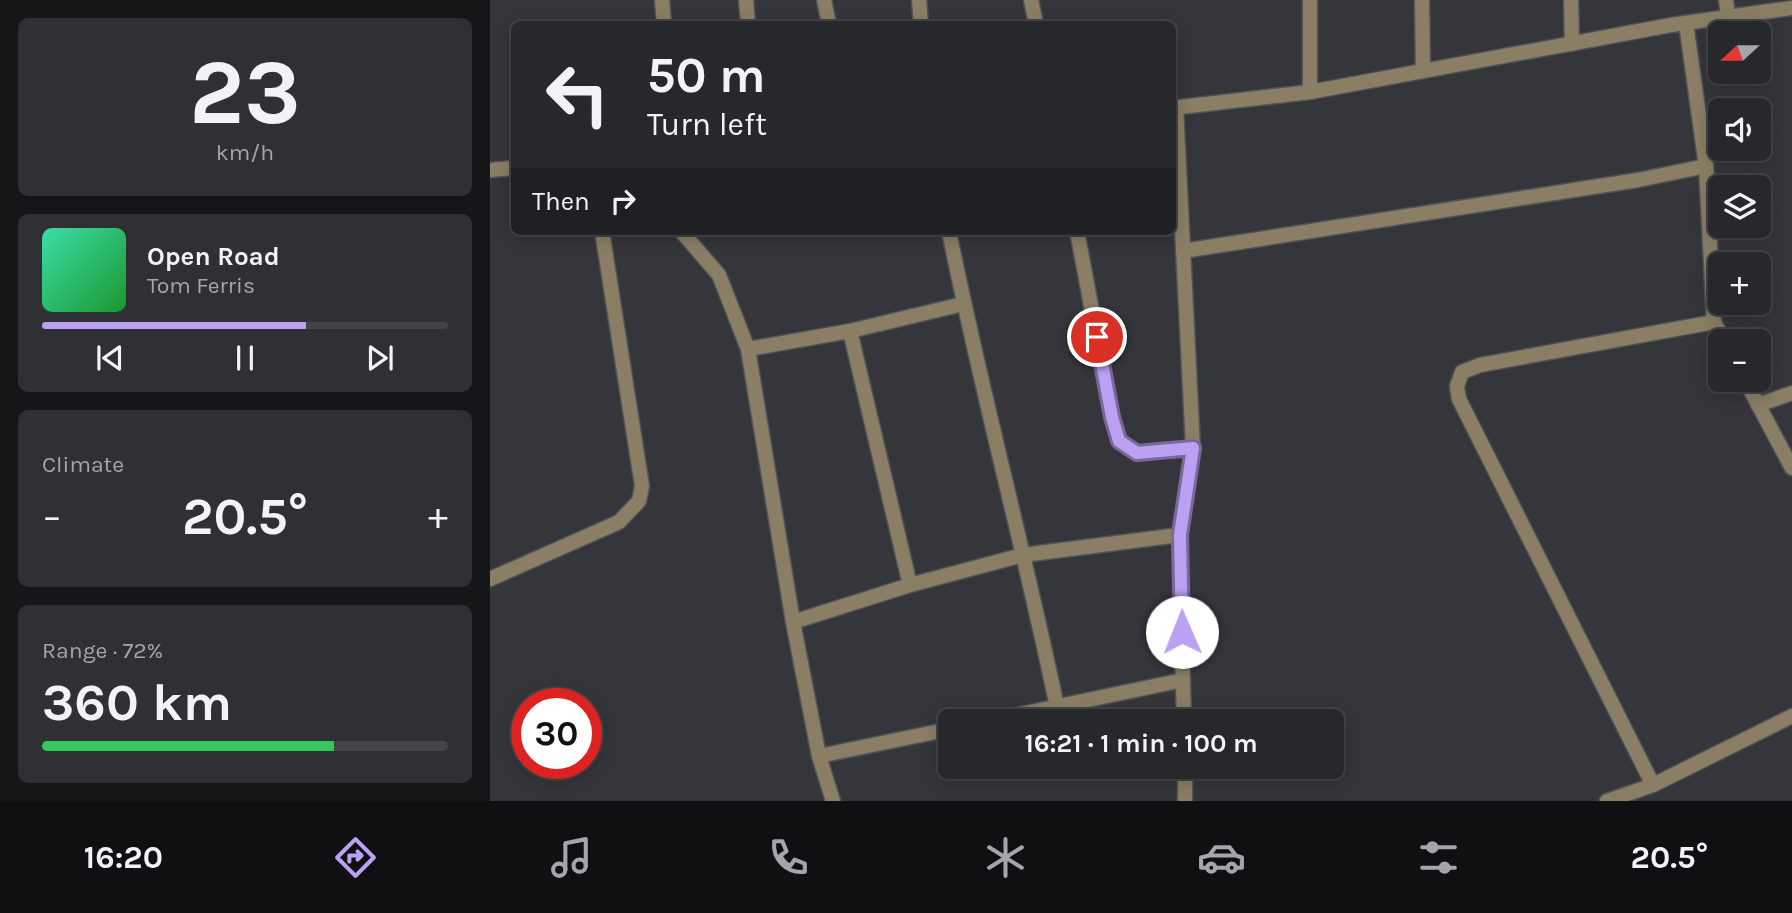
<!DOCTYPE html>
<meta charset="utf-8">
<style>
body{margin:0;font-family:Karla,sans-serif;background:#2f3034;color:#f1f3f6;height:100vh;display:flex;flex-direction:column;font-size:26px;white-space:nowrap}
*{box-sizing:border-box;margin:0}
p{font-size:23px;color:#a4a6a9}
.icon{flex:none;width:38px;height:38px;fill:none;stroke:currentColor;stroke-width:2;stroke-linecap:round;stroke-linejoin:round}
.map{position:relative;flex:1;overflow:hidden}
.side{display:flex;flex-direction:column;gap:18px;padding:18px;background:#151618;width:490px}
.side>*{flex:none}
.top-card{position:absolute;left:21px;top:21px;width:665px;height:214px;border-radius:10px;box-shadow:0 4px 18px #0003,0 0 0 2px #434448;background:#27282c;color:#f1f3f6;overflow:hidden}
.needle{width:46px;rotate:249deg}
.tools{position:absolute;left:1218px;top:21px;display:grid;gap:14px}
.tools a{display:grid;place-items:center;width:63px;height:63px;border-radius:10px;background:#27282c;box-shadow:0 4px 18px #0003,0 0 0 2px #434448;font-size:35px}
.speed{position:absolute;left:21px;top:688px;display:flex;gap:14px;font-size:35px;font-weight:700;text-align:center}
.speed>*{display:grid;place-content:center;width:91px;height:91px;border-radius:50%;background:#27282c;box-shadow:0 4px 18px #0003,0 0 0 2px #434448;line-height:1}
.speed .limit{border:10px solid #d22;background:#fff;color:#111}
.pin{position:absolute;display:grid;place-items:center;width:60px;height:60px;color:#fff;margin:-30px;border:4px solid #fff;border-radius:50%;box-shadow:0 2px 7px #0007}
.me{position:absolute;width:77px;margin:-38px;rotate:359deg;stroke-linejoin:round;filter:drop-shadow(0 0 5px #0008)}
.turn{display:flex;align-items:center;gap:24px;height:147px;padding:0 21px;font-size:32px}
.turn .icon{width:91px;height:91px;stroke-width:2.5}
.turn b{display:block;font-size:49px;line-height:60px}
.then{display:flex;align-items:center;height:66px;padding:0 21px;background:#0003;gap:14px;font-size:26px}
.big{font-size:52px;font-weight:700;line-height:1.1}
.side .widget{flex:1;display:flex;flex-direction:column;justify-content:center;gap:10px;min-width:0;padding:0 24px;border-radius:10px;background:#2f3034}
.side .dial{align-items:center;gap:0}
.dial b{font-size:91px;line-height:1}
.song{display:flex;align-items:center;gap:21px}
.cover{width:84px;height:84px;border-radius:10px;background:linear-gradient(135deg,hsl(160 70% 55%),hsl(130 70% 35%))}
.played{height:7px;border-radius:4px;background:linear-gradient(90deg,#bca0f2 65%,#434448 65%)}
.keys{display:flex;justify-content:space-around;direction:ltr}
.heat{display:flex;justify-content:space-between;align-items:center;font-size:38px;direction:ltr}
.charge{height:10px;border-radius:5px;background:linear-gradient(90deg,#34c759 72%,#434448 0)}
.trip{position:absolute;left:448px;top:709px;width:406px;height:70px;border-radius:10px;background:#27282c;box-shadow:0 4px 18px #0003,0 0 0 2px #434448;font-weight:700;line-height:70px;text-align:center}
.tab-bar{display:flex;height:112px;justify-content:space-around;align-items:center;background:#101012;color:#a4a6a9}
.tab-bar .icon{width:49px;height:49px}
.tab-bar .active{color:#bca0f2}
.tab-bar b{font-size:32px;color:#f1f3f6}
main{display:flex;flex:1;min-height:0}
.map>svg:first-child{display:block}
.lines{fill:none;stroke-linecap:round;stroke-linejoin:round}
.minor-casing{stroke:#515358;stroke-width:17}
.minor{stroke:#8a7f64;stroke-width:14}
.route-casing{stroke:#7a689d;stroke-width:18}
.route{stroke:#bca0f2;stroke-width:12}
</style>
<main>
<section class="side">
<div class="widget dial"><b>23</b><p>km/h</p></div>
<div class="widget">
<div class="song"><i class="cover"></i><div><b>Open Road</b><p>Tom Ferris</p></div></div>
<div class="played"></div>
<div class="keys"><svg class="icon" aria-label="previous" viewBox="0 0 24 24"><path d="M18 5L8 12l10 7zM5 5v14"/></svg><svg class="icon" aria-label="pause" viewBox="0 0 24 24"><path d="M8 5v14M16 5v14"/></svg><svg class="icon" aria-label="next" viewBox="0 0 24 24"><path d="M6 5l10 7-10 7zM19 5v14"/></svg></div>
</div>
<div class="widget"><p>Climate</p>
<div class="heat"><a>−</a><b class="big">20.5°</b><a>+</a></div>
</div>
<div class="widget"><p>Range · 72%</p><b class="big">360 km</b><div class="charge"></div></div>
</section>
<div class="map">
<svg width="1302" height="801" viewBox="0 0 1302 801">
<rect width="100%" height="100%" fill="#34363b"/>
<g class="lines">
<g class="minor-casing">
<g id="minor">
<polyline points="172,0 174,24"/>
<polyline points="256,0 258,24"/>
<polyline points="334,0 339,24"/>
<polyline points="429,0 431,24"/>
<polyline points="541,0 546,24"/>
<polyline points="932,0 933,71"/>
<polyline points="1081,0 1082,44"/>
<polyline points="1236,0 1238,17"/>
<polyline points="1196,23 1216,166 1224,322 1234,341"/>
<polyline points="820,92 820,0"/>
<polyline points="682,108 820,92 1181,25 1302,8"/>
<polyline points="686,108 703,448 689,535 694,721"/>
<polyline points="0,170 24,168"/>
<polyline points="191,231 229,275 258,349 360,331 420,585"/>
<path d="M459 231C491 391 534 548 567 707"/>
<polyline points="587,231 622,417 630,441 647,453 703,448"/>
<polyline points="693,251 1148,180 1216,166"/>
<polyline points="360,331 473,304"/>
<polyline points="258,349 303,622 329,756 460,729"/>
<polyline points="1255,380 1302,468"/>
<polyline points="1268,405 1302,393"/>
<polyline points="0,579 129,522 149,501 152,486 112,231"/>
<polyline points="303,622 420,585 533,555 689,535"/>
<polyline points="498,721 693,680"/>
<polyline points="329,756 343,801"/>
<polyline points="695,766 695,801"/>
<polyline points="1163,785 969,399 967,386 972,372 990,365 1224,322"/>
<polyline points="1117,801 1163,785 1302,716"/>
</g>
</g>
<use href="#minor" class="minor"/>
</g>
<g class="lines">
<g class="route-casing">
<polyline id="route" points="607,337 622,417 629,441 647,453 703,448 690,535 692,632"/>
</g>
<use href="#route" class="route"/>
</g>
</svg>
<div class="tools">
<a><svg class="needle" viewBox="-14 -14 28 28"><path d="M0-13l5 13h-10z" fill="#e53935"/><path d="M0 13l5-13h-10z" fill="#a4a6a9"/></svg></a>
<a><svg class="icon" aria-label="sound" viewBox="0 0 24 24"><path d="M4 9h4l5-4v14l-5-4H4zM17 9q2 3 0 6"/></svg></a>
<a><svg class="icon" aria-label="layers" viewBox="0 0 24 24"><path d="M12 4l9 5-9 5-9-5zM3 14l9 5 9-5"/></svg></a>
<a>+</a>
<a>−</a>
</div>
<div class="speed"><div class="limit">30</div></div>
<div class="pin" style="left:607px;top:337px;background:#d93025"><svg class="icon" aria-label="arrive" viewBox="0 0 24 24"><path d="M6 21V4h12l-3 4 3 4H6"/></svg></div>
<svg class="me" style="left:692px;top:632px" viewBox="-20 -20 40 40"><circle r="19" fill="#fff"/><path d="M0-13L10 11 0 6-10 11z" fill="#bca0f2"/></svg>
<div class="trip">16:21 · 1 min · 100 m</div>
<div class="top-card">
<div class="turn"><svg class="icon" aria-label="left" viewBox="0 0 24 24"><path d="M17 20v-9H6M10 6l-5 5 5 5"/></svg><div><b>50 m</b>Turn left</div></div>
<div class="then">Then<svg class="icon" aria-label="right" viewBox="0 0 24 24"><path d="M7 20v-9h11M14 6l5 5-5 5"/></svg></div>
</div>
</div>
</main>
<nav class="tab-bar">
<b>16:20</b>
<svg class="icon active" aria-label="directions" viewBox="0 0 24 24"><path d="M12 3l9 9-9 9-9-9zM9 14v-3h6M13 9l2 2-2 2"/></svg>
<svg class="icon" aria-label="music" viewBox="0 0 24 24"><path d="M9 18V5l10-2v13"/><circle cx="6" cy="18" r="3"/><circle cx="16" cy="16" r="3"/></svg>
<svg class="icon" aria-label="phone" viewBox="0 0 24 24"><path d="M5 4h4l2 5-3 2q2 4 5 5l2-3 5 2v4C11 20 4 13 5 4z"/></svg>
<svg class="icon" aria-label="climate" viewBox="0 0 24 24"><path d="M12 3v18M4 7l16 10M4 17L20 7"/></svg>
<svg class="icon" aria-label="car" viewBox="0 0 24 24"><path d="M5 17H2v-5l4-1 3-4h7l3 4 3 1v5h-3M9 17h6M6 11h13"/><circle cx="7" cy="17" r="2"/><circle cx="17" cy="17" r="2"/></svg>
<svg class="icon" aria-label="filters" viewBox="0 0 24 24"><path d="M4 7h16M4 17h16"/><circle cx="9" cy="7" r="2"/><circle cx="15" cy="17" r="2"/></svg>
<b>20.5°</b>
</nav>
